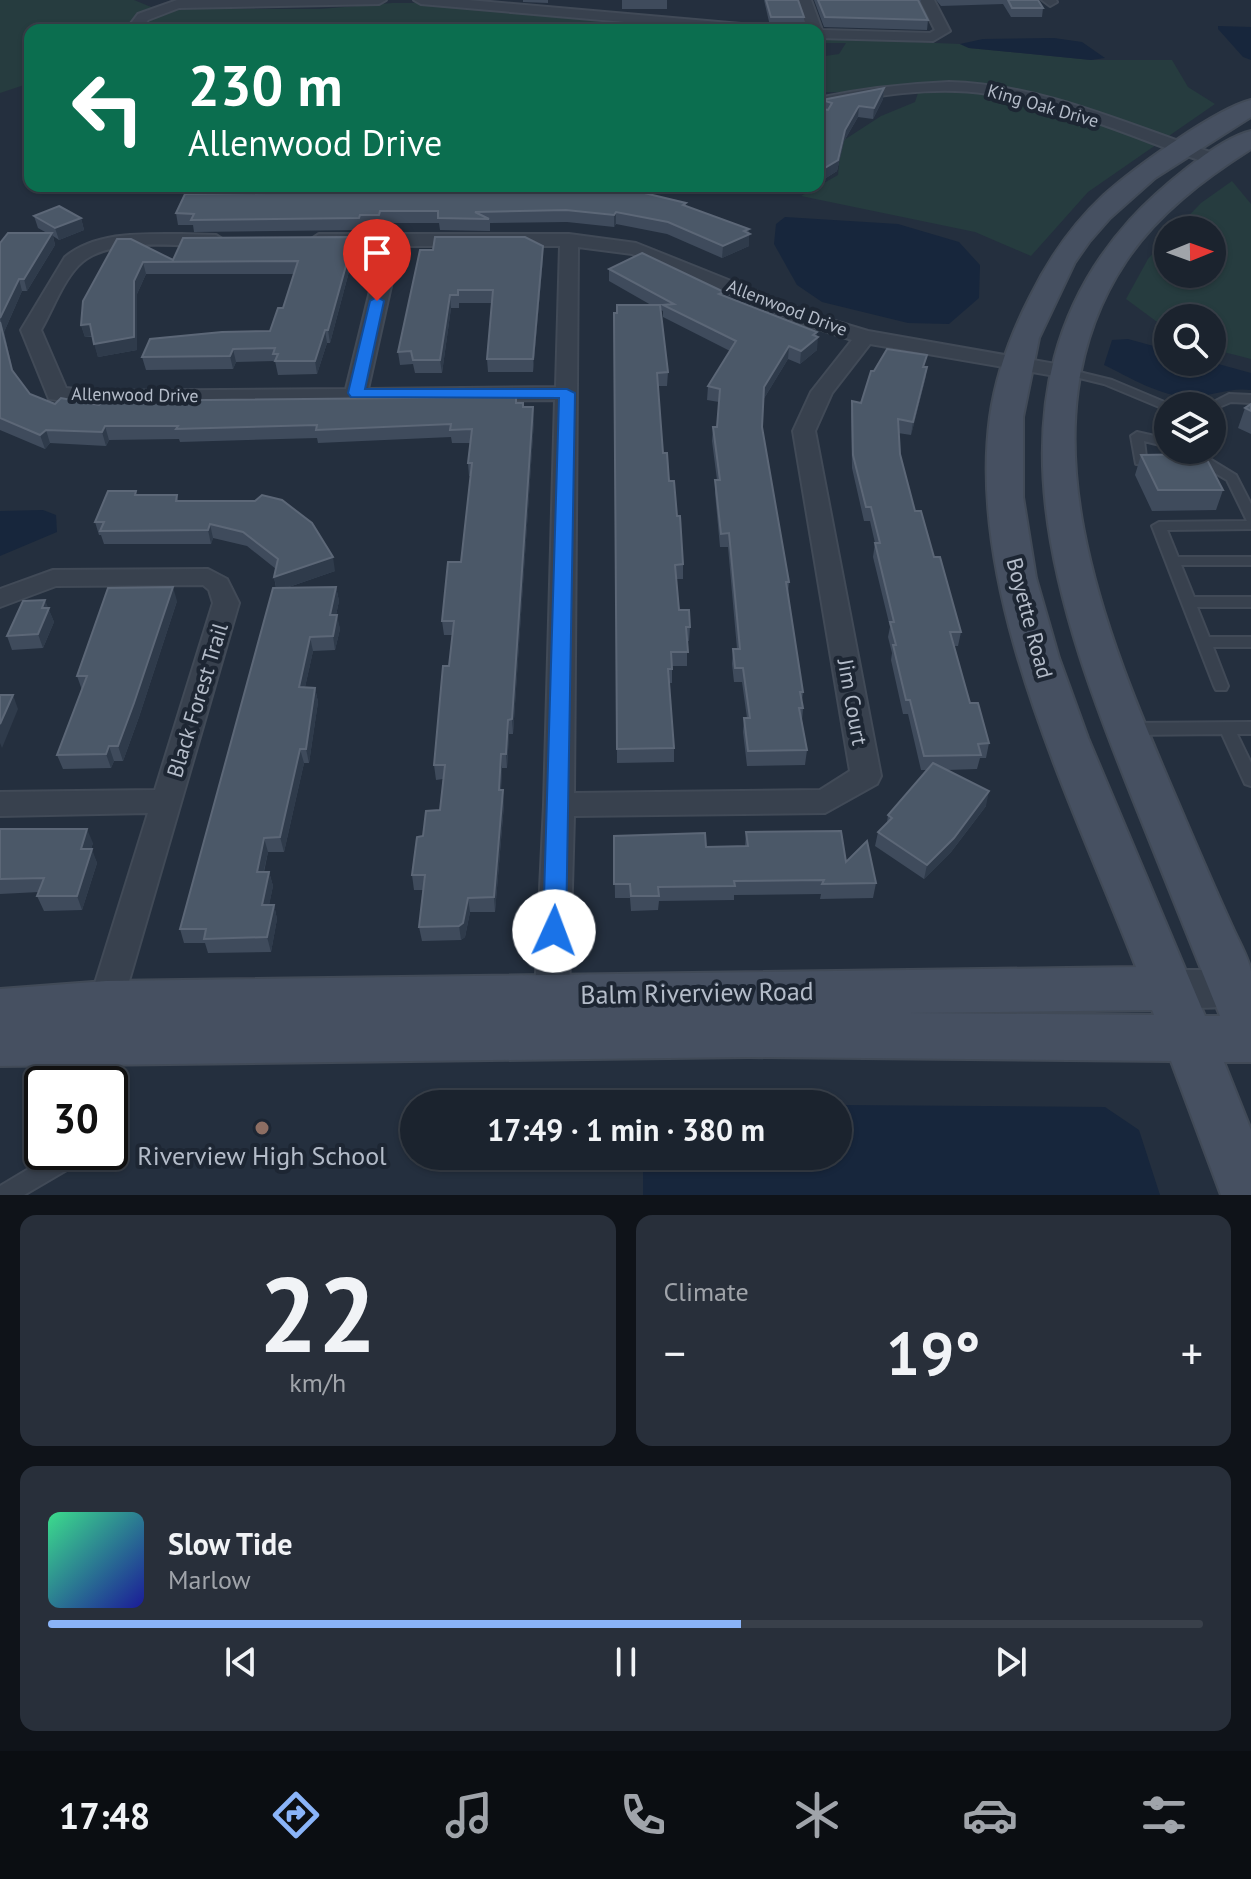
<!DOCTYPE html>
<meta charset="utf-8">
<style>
body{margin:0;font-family:"PT Sans",sans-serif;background:#282f3a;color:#f1f3f6;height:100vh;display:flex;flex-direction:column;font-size:30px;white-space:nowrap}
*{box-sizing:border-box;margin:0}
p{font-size:26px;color:#a0a4aa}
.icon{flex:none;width:44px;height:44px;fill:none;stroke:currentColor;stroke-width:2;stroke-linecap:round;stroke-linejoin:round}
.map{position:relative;height:1195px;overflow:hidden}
.side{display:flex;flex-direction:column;gap:20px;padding:20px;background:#0f1319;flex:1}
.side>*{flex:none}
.guide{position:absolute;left:24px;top:24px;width:800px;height:168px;border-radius:16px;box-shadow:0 2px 6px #0004,0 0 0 2px #39404a;background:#0b6e4f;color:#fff;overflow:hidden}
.needle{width:52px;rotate:89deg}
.controls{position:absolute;left:1154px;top:216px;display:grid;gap:16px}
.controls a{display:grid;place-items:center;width:72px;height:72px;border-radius:50%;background:#1b232e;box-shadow:0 2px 6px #0004,0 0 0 2px #39404a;font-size:40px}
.speed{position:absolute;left:24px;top:1066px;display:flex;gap:16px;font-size:40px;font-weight:700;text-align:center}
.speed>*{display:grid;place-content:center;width:104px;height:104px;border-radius:50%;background:#1b232e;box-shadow:0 2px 6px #0004,0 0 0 2px #39404a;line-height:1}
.speed .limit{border:4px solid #111;border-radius:12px;background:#fff;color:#111}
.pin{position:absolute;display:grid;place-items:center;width:68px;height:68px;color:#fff;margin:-82px -34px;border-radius:50% 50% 50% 0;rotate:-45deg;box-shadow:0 0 8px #0007}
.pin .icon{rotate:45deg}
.me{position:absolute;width:88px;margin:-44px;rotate:2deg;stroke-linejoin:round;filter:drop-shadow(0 0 6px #0008)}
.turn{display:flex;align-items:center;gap:28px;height:168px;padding:0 32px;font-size:36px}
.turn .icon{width:104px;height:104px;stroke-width:2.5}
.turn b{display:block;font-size:56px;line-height:68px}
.big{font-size:60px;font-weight:700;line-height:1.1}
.side .card{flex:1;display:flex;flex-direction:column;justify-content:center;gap:12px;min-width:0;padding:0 28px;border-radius:16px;background:#282f3a}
.side .dial{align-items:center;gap:0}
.dial b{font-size:104px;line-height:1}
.song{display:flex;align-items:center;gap:24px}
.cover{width:96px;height:96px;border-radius:12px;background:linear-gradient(135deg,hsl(150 70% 55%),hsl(240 70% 35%))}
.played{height:8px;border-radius:4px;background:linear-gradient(90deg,#8ab4f8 60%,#39404a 60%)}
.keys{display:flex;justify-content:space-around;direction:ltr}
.heat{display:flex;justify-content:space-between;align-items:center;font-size:44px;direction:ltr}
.side .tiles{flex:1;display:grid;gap:20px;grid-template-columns:1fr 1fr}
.card:last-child{grid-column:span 2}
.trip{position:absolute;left:400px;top:1090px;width:452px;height:80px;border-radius:40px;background:#1b232e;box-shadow:0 2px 6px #0004,0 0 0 2px #39404a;font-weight:700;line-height:80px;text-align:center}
.dock{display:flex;height:128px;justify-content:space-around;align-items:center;background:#0b0e12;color:#a0a4aa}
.dock .icon{width:56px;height:56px}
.dock .current{color:#8ab4f8}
.dock b{font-size:36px;color:#f1f3f6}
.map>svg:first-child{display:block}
.green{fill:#263c3f}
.water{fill:#17263c}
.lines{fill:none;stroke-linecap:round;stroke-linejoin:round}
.service-casing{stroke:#414a57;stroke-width:4}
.minor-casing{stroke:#414a57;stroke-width:4}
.tertiary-casing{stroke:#414a57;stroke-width:4}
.secondary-casing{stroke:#414a57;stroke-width:4}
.service{fill:#38414e;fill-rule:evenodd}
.minor{fill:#38414e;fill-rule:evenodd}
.tertiary{fill:#38414e;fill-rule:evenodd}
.secondary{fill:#465061;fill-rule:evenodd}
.wall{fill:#3f4b5c}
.shaded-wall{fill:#2f3b4b}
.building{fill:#4b5868;stroke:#5c6777;stroke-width:2}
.route{fill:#1a73e8;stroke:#114b97;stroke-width:2}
.education-dot{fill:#8d6e63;stroke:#1d2633;stroke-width:3}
.labels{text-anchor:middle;stroke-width:8;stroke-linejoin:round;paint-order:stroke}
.far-street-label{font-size:18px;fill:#b4bcc9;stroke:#1d2633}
.street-label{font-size:22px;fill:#b4bcc9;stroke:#1d2633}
.near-street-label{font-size:26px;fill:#b4bcc9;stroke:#1d2633}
.near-poi-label{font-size:26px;fill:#b4bcc9;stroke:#1d2633}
</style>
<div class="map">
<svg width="1251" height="1195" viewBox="0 0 1251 1195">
<rect width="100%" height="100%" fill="#242f3e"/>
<g class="green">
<polygon points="0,0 134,0 156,9 320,9 392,3 467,3 737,30 30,30 30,83 0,93"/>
<polygon points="818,38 960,44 969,48 1091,60 1172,60 1188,87 1215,104 1088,192 1031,256 975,232 801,196 838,175 841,142 881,116 915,102 918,93 818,92 818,57 839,54 846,43 818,43"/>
<polygon points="1232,181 1251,204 1251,359 1212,349 1212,318 1168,318 1168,330 1126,299 1148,259 1168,237 1168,274 1212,274 1212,230 1175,230 1201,203"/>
</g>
<g class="water">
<polygon points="1218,26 1251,27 1251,60 1243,57 1218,29"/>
<polygon points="1054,38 1082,42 1105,58 1091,60 969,48 960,44 983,39"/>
<polygon points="785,217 898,224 959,242 980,265 979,298 949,324 908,323 822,302 797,285 774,244 776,224"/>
<path d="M1128 339 1168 350V362H1211L1251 373V390C1229 387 1210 397 1188 397 1160 396 1129 377 1104 365L1112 340Z"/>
<polygon points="43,510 56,515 57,532 0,556 0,511"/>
<polygon points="838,1105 1105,1107 1139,1130 1160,1195 643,1195 643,1156 838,1156"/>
</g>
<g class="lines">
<g class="service-casing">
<g id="service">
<polygon points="1067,369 1112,380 1174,406 1168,406 1168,410 1164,409 1104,384 1063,374 1061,372"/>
<polygon points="1229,394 1251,395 1251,403 1231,402 1212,410 1212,406 1206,406"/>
<polygon points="1137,432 1168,439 1168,447 1144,441 1146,457 1171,458 1171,450 1195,450 1236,475 1251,504 1251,529 1167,530 1178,557 1251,557 1251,565 1181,565 1194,597 1251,597 1251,607 1197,607 1209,637 1251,637 1251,647 1213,647 1228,686 1226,690 1216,690 1214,686 1152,526 1159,522 1247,521 1227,480 1183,454 1183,462 1177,466 1136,464 1131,436"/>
<polygon points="1251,722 1251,734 1237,734 1251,763 1251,786 1245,784 1222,734 1130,735 1125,733 1122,729 1125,725 1130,723"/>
<polygon points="93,1039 100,1042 103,1048 104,1084 84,1084 83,1048 86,1042"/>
<polygon points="57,1152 79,1152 70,1168 24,1195 0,1195 0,1186"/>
</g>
</g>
<g class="minor-casing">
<g id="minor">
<polygon points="177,0 386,0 379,4 179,8 148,20 140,30 126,30 138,14"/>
<polygon points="414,0 468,0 764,26 771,30 716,30 421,4"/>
<polygon points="797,0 811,0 822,30 930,33 935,30 920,0 934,0 950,31 933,41 818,38 818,30 808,30"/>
<polygon points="1042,0 1056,0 1057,2 1050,6"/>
<path d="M949 82C1043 84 1133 127 1222 156L1224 160 1216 165 1210 164C1137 139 1064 105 988 94 933 85 872 96 818 108V98C861 89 904 84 949 82Z"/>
<path d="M182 234 216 235 225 241 216 247C179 246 105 236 78 266 62 283 53 309 41 330L66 388 95 391 346 389 381 246 312 244 310 240 319 234H569L636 243 818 316 868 331 1067 366 1078 372 1067 378 870 344 832 393 815 431 881 776 877 784 825 813 574 816 569 994 564 1004 552 1009 540 1004 535 994 544 805 555 400 95 405 49 399 21 330 65 257C97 231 143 234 182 234ZM400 246H560L556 387 368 389ZM578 247 632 254 804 324 852 340 811 392 793 431 850 771 820 790 574 793Z"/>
<polygon points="208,569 227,579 239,603 120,1012 115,1023 103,1027 91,1023 86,1012 148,813 0,816 0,792 155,790 213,603 209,590 203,585 56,586 0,607 0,589 53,570"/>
</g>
</g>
<g class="tertiary-casing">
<path id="tertiary" d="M1169 970H1233L1248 975 1251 982 1248 1001C1221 1010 1181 1010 1154 1001L1148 988 1154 975Z"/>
</g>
<g class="secondary-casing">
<path id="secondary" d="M1251 100V117L1155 178 1110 218 1089 242 1075 262 1039 338 1023 417V497L1036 578 1059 658 1088 738 1205 1016H1220C1191 945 1163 873 1134 802 1059 615 975 392 1130 220 1155 193 1216 139 1251 131V149C1204 179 1157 214 1126 261 1011 433 1115 654 1186 821 1201 856 1216 891 1232 926 1238 940 1248 956 1251 971 1251 994 1251 1037 1251 1062H1224L1251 1130V1195H1221L1171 1061 749 1057 0 1066V989L106 981 1136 967C1073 803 966 595 990 417 996 374 1011 334 1030 297 1049 258 1072 225 1104 195 1133 169 1215 109 1251 100ZM1152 1010 1154 1015 911 1013Z"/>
</g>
<use href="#service" class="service"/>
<use href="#minor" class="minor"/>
<use href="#tertiary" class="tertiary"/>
<use href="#secondary" class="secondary"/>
</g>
<g class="wall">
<polygon points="523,0 548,0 548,3 523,2"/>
<rect x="622" y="0" width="45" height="9"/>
<polygon points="764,0 798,0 804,17 804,27 770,26"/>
<polygon points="814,0 921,0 920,3 928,20 927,30 824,27"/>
<polygon points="936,0 1038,0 1043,8 1042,17 1011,17 1003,4 941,6"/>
<polygon points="884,88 883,99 873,119 858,117 844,141 837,171 818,183 818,108 821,109 822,100"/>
<polygon points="248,186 701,186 701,189 632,190 686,203 685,206 749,229 749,246 722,258 667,234 616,224 614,227 567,222 490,223 490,231 440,230 439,223 382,223 381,227 361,227 360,230 194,232 193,225 178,225 176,213 249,193"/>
<polygon points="741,186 768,186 767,190 743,191"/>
<polygon points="34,216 81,218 84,230 59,240 53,236 55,245 27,291 22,291 4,332 13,372 30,394 55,404 99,405 517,403 523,407 534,420 513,734 509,734 507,768 502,768 501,790 504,804 495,912 470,912 465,937 461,940 422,941 419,927 424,890 414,890 412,875 423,836 440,810 443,779 436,780 434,765 449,666 452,635 444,635 442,621 461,562 471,476 469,476 468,463 470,443 452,443 451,437 318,443 317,438 180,442 179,439 109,440 106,446 50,443 45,449 0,430 0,243 47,233 38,228"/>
<polygon points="354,237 355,249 330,343 327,343 317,374 278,375 275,361 236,362 233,369 146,370 142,357 270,331 283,308 294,274 146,274 137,294 137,350 98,357 93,337 85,337 81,325 117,239 173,260"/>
<polygon points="420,250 543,258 533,372 488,372 487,359 492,303 459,303 459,308 451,308 442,373 415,373 413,364 400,365 398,352"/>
<polygon points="609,269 723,296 817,332 817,350 800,364 788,359 763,400 762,427 789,582 788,593 803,692 802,701 803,708 802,721 807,750 805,765 747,766 743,732 744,718 747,718 742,682 734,682 732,664 733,649 737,649 728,547 720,547 715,493 715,480 717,480 712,441 713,427 717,427 719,402 707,400 708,386 730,351 663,317 663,311 661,310 668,372 667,386 658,386 663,453 677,516 683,564 683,579 676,579 679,610 690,627 689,641 687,641 687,666 672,666 672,683 669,683 674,748 674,762 617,763 614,313 651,305 609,281"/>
<polygon points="925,367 927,367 925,380 911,435 898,433 900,454 915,511 934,557 961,632 958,646 954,646 970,703 989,743 986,758 980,758 977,769 947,770 986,806 951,852 924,879 875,846 878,832 887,823 888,815 927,770 921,770 908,714 903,714 891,660 892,653 888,637 890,627 873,557 875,543 870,521 864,521 852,468 851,415 852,401 861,403"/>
<polygon points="1251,404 1251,434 1238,428 1245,408"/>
<polygon points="1141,455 1223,490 1216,510 1152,511 1135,475"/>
<polygon points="138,495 177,495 178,501 335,571 286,588 336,587 339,601 336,615 340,629 335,650 313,651 305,687 315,688 318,702 309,763 304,763 284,852 268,852 264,872 269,872 273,886 269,905 274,905 277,919 271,952 208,953 205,943 184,943 180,929 276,588 274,577 276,569 247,546 213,538 211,544 104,544 101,535 99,535 95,522"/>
<polygon points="177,601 139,717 123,761 114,761 111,768 63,769 57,755 82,690 77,676"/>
<polygon points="48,608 54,622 43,648 12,650 7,636"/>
<polygon points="0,829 93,843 91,849 97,863 82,910 44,911 37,896 39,892 0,894"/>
<polygon points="746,832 846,862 876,883 873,898 820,899 821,894 734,895 734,900 659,901 658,910 631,911 630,898 615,898 614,836 706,847 745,846"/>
</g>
<g class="shaded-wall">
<polygon points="884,88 883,99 873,119 874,108"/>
<polygon points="859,106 858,117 844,141 837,171 818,183 818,172"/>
<polygon points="616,212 616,224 614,227 614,215"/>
<polygon points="81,218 84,230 59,240 55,228"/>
<polygon points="749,229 749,246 722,258 723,246"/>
<polygon points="52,233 55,245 27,291 24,279"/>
<polygon points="354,237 355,249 330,343 328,330"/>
<polygon points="543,246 543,258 533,372 533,359"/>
<polygon points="143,262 146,274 137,294 137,350 98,357 94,344 134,281"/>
<polygon points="19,279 22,291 4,332 16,383 0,318"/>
<polygon points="450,295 451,308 442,373 440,360"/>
<polygon points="90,324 94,336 85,337 81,325"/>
<polygon points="325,330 327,343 317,374 315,361"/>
<polygon points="817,332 817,338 818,337 817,350 800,364 801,351 813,335"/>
<polygon points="789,346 788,359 763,400 764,387"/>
<polygon points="233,349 236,362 233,369 230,356"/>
<polygon points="927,367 925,380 911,435 913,422"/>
<polygon points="533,407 534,420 513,734 512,719"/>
<polygon points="105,426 109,440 106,446 102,432"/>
<polygon points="46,430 50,443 45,449 40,435"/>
<polygon points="210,524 213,538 211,544 208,530"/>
<polygon points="333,557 335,571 277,591 274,577"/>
<polygon points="173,587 177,601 139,717 123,761 118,746"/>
<polygon points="336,587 339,601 333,629 330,615"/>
<polygon points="45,600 54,622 43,648 38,634 42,608"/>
<polygon points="337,615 340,629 335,650 333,636"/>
<polygon points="310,637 313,651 302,701 299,687"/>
<polygon points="315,688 318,702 309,763 306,749"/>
<polygon points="13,695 18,709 2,748 0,743 0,724"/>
<polygon points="508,720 509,734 507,768 506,754"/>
<polygon points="109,746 114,761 111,768 106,754"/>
<polygon points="300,749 304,763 284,852 280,837"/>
<polygon points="501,754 502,768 500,804 499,790"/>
<polygon points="503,790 504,804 495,912 494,897"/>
<polygon points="989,791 986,806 951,852 924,879 927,865"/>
<polygon points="87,829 93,843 86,863 81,849"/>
<polygon points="264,838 268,852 260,887 257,872"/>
<polygon points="92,849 97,863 82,910 77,896"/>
<polygon points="269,872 273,886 266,919 262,905"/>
<polygon points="468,898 470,912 465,937 461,940 459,926"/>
<polygon points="274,905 277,919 271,952 267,937"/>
</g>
<g class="building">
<polygon points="766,0 798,0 804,17 771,17"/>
<polygon points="818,0 918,0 928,20 825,17"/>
<polygon points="1008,0 1038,0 1043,8 1012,8"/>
<polygon points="884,88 874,108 859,106 857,109 845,130 838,160 818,172 818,108 828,110 832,103 822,100"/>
<polygon points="252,186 615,186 686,203 683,205 749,229 744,231 750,234 723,246 668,222 616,212 614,215 566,210 475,212 489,219 438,218 438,211 380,211 379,215 360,215 359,218 191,220 194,214 176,213 185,194 265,193"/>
<polygon points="59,206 81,218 55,228 34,216"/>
<polygon points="8,233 52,233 24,279 19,279 0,318 0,243"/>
<polygon points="354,237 328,330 325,330 315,361 275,361 278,354 273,354 275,348 233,349 230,356 142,357 150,339 222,332 270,331 278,308 283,308 298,261 143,262 134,281 134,337 94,344 90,324 81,325 83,301 117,239 131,239 173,260 183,238"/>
<polygon points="435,237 525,237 543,246 533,359 487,359 493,290 458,290 458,295 450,295 440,360 413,360 411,351 398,352 420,250 433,250"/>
<polygon points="642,253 724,292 719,294 817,332 813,335 818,337 801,351 789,346 764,387 762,427 789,582 786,582 803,692 800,692 803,708 799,708 807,750 748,751 744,718 750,718 743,668 735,668 733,649 740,649 729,533 721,534 715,480 720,480 713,427 717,427 720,389 708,386 736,341 663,305 674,304 609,269"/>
<polygon points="617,305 660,305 668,372 657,373 663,453 667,453 669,481 674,481 677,516 680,516 683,564 675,565 679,610 689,610 690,627 686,627 688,652 671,652 672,669 668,669 674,748 617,749 614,313 617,313"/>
<polygon points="0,322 12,370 30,394 55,404 61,398 99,405 101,402 114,401 516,397 516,403 523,403 523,407 533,407 512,719 508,720 506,754 501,754 499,790 503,790 494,897 468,898 463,923 459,926 419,927 425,875 412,875 417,837 423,836 426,811 440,810 445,765 434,765 443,666 449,666 454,621 442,621 448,562 461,562 472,463 468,463 472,429 450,430 451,424 316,430 317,425 176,429 178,426 105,426 102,432 46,430 40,435 0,418"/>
<polygon points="887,349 927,355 923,367 927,367 913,422 898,419 900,454 915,511 921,511 934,557 940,557 961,632 950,632 970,703 978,703 989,743 978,744 981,755 924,756 910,700 906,700 893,645 896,645 890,622 894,622 875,543 880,543 871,507 866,507 853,455 852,401 861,403 871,371 874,371"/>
<polygon points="1251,404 1251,411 1245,408"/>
<polygon points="1204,454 1223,490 1158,490 1141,455"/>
<polygon points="108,491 136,491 135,495 177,495 176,501 255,501 262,495 282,500 312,523 333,557 274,577 278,559 243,532 210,524 208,530 100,531 104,522 95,522"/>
<polygon points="173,587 134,703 118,746 109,746 106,754 57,755 87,676 77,676 108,588"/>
<polygon points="336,587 330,615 337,615 333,636 310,637 299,687 315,688 306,749 300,749 280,837 264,838 257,872 269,872 262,905 274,905 267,937 204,939 206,929 180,929 273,588"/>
<polygon points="45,600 42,608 49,608 38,634 7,636 23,601"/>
<polygon points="0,695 13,695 0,724"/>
<polygon points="933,763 989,791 954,838 927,865 878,832 892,818 888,815"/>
<polygon points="0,829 87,829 81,849 92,849 77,896 37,896 44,878 0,879"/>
<polygon points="841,831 846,862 867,841 876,883 822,884 824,880 734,881 735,886 658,887 659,896 631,896 630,884 614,884 614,836 705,833 706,847 748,846 746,832"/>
</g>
<polygon class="route" points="377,297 384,301 365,389 567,389 575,393 566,931 563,938 554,941 546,938 543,931 559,398 351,397 348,393 370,301"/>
<circle class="education-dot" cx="262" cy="1128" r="8"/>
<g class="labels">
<g class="far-street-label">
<text transform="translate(1043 106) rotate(16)" y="6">King Oak Drive</text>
<text transform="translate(787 308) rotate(21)" y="6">Allenwood Drive</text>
<text transform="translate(135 395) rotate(1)" y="6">Allenwood Drive</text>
</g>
<g class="street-label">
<text transform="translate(1030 618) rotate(75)" y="8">Boyette Road</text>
<text transform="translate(197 700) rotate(-73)" y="8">Black Forest Trail</text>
<text transform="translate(853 702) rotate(80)" y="8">Jim Court</text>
</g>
<g class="near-street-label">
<text transform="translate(697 993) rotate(-1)" y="9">Balm Riverview Road</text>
</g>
<g class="near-poi-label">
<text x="262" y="1165">Riverview High School</text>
</g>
</g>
</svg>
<div class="controls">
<a><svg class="needle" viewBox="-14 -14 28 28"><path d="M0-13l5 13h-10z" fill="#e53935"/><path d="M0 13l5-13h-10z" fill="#a0a4aa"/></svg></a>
<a><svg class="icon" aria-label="search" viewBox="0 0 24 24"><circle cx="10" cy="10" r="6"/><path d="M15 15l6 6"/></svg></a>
<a><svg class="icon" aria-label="layers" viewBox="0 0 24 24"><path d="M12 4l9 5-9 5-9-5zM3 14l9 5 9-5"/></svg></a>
</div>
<div class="speed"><div class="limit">30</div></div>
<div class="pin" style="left:377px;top:301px;background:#d93025"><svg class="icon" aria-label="arrive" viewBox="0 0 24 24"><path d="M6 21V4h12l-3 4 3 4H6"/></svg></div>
<svg class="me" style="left:554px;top:931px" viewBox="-20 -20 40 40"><circle r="19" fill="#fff"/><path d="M0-13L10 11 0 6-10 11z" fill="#1a73e8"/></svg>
<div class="trip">17:49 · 1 min · 380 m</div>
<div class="guide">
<div class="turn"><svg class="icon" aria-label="left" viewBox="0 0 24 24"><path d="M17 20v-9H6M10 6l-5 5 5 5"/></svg><div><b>230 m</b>Allenwood Drive</div></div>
</div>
</div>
<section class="side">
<div class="tiles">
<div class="card dial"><b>22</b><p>km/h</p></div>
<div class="card"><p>Climate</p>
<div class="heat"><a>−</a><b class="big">19°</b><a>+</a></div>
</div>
<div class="card">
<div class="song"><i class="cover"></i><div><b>Slow Tide</b><p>Marlow</p></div></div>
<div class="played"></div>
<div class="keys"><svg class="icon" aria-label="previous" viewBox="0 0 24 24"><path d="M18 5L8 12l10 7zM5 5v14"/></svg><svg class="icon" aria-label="pause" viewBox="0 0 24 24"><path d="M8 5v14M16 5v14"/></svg><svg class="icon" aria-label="next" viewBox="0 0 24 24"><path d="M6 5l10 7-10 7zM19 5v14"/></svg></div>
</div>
</div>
</section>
<nav class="dock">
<b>17:48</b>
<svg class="icon current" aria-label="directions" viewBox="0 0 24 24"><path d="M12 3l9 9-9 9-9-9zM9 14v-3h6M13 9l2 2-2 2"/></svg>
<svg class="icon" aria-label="music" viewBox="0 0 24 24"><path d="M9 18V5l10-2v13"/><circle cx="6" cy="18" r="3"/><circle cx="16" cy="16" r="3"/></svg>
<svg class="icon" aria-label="phone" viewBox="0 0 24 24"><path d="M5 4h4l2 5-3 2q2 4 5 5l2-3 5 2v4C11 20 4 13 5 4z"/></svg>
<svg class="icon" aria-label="climate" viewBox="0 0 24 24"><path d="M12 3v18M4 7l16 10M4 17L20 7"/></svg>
<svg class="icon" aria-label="car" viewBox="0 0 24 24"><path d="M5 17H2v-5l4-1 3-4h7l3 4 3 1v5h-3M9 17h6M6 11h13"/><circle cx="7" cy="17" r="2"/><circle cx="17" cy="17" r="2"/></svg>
<svg class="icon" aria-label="filters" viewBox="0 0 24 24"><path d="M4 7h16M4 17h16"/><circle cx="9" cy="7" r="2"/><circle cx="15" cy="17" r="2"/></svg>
</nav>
